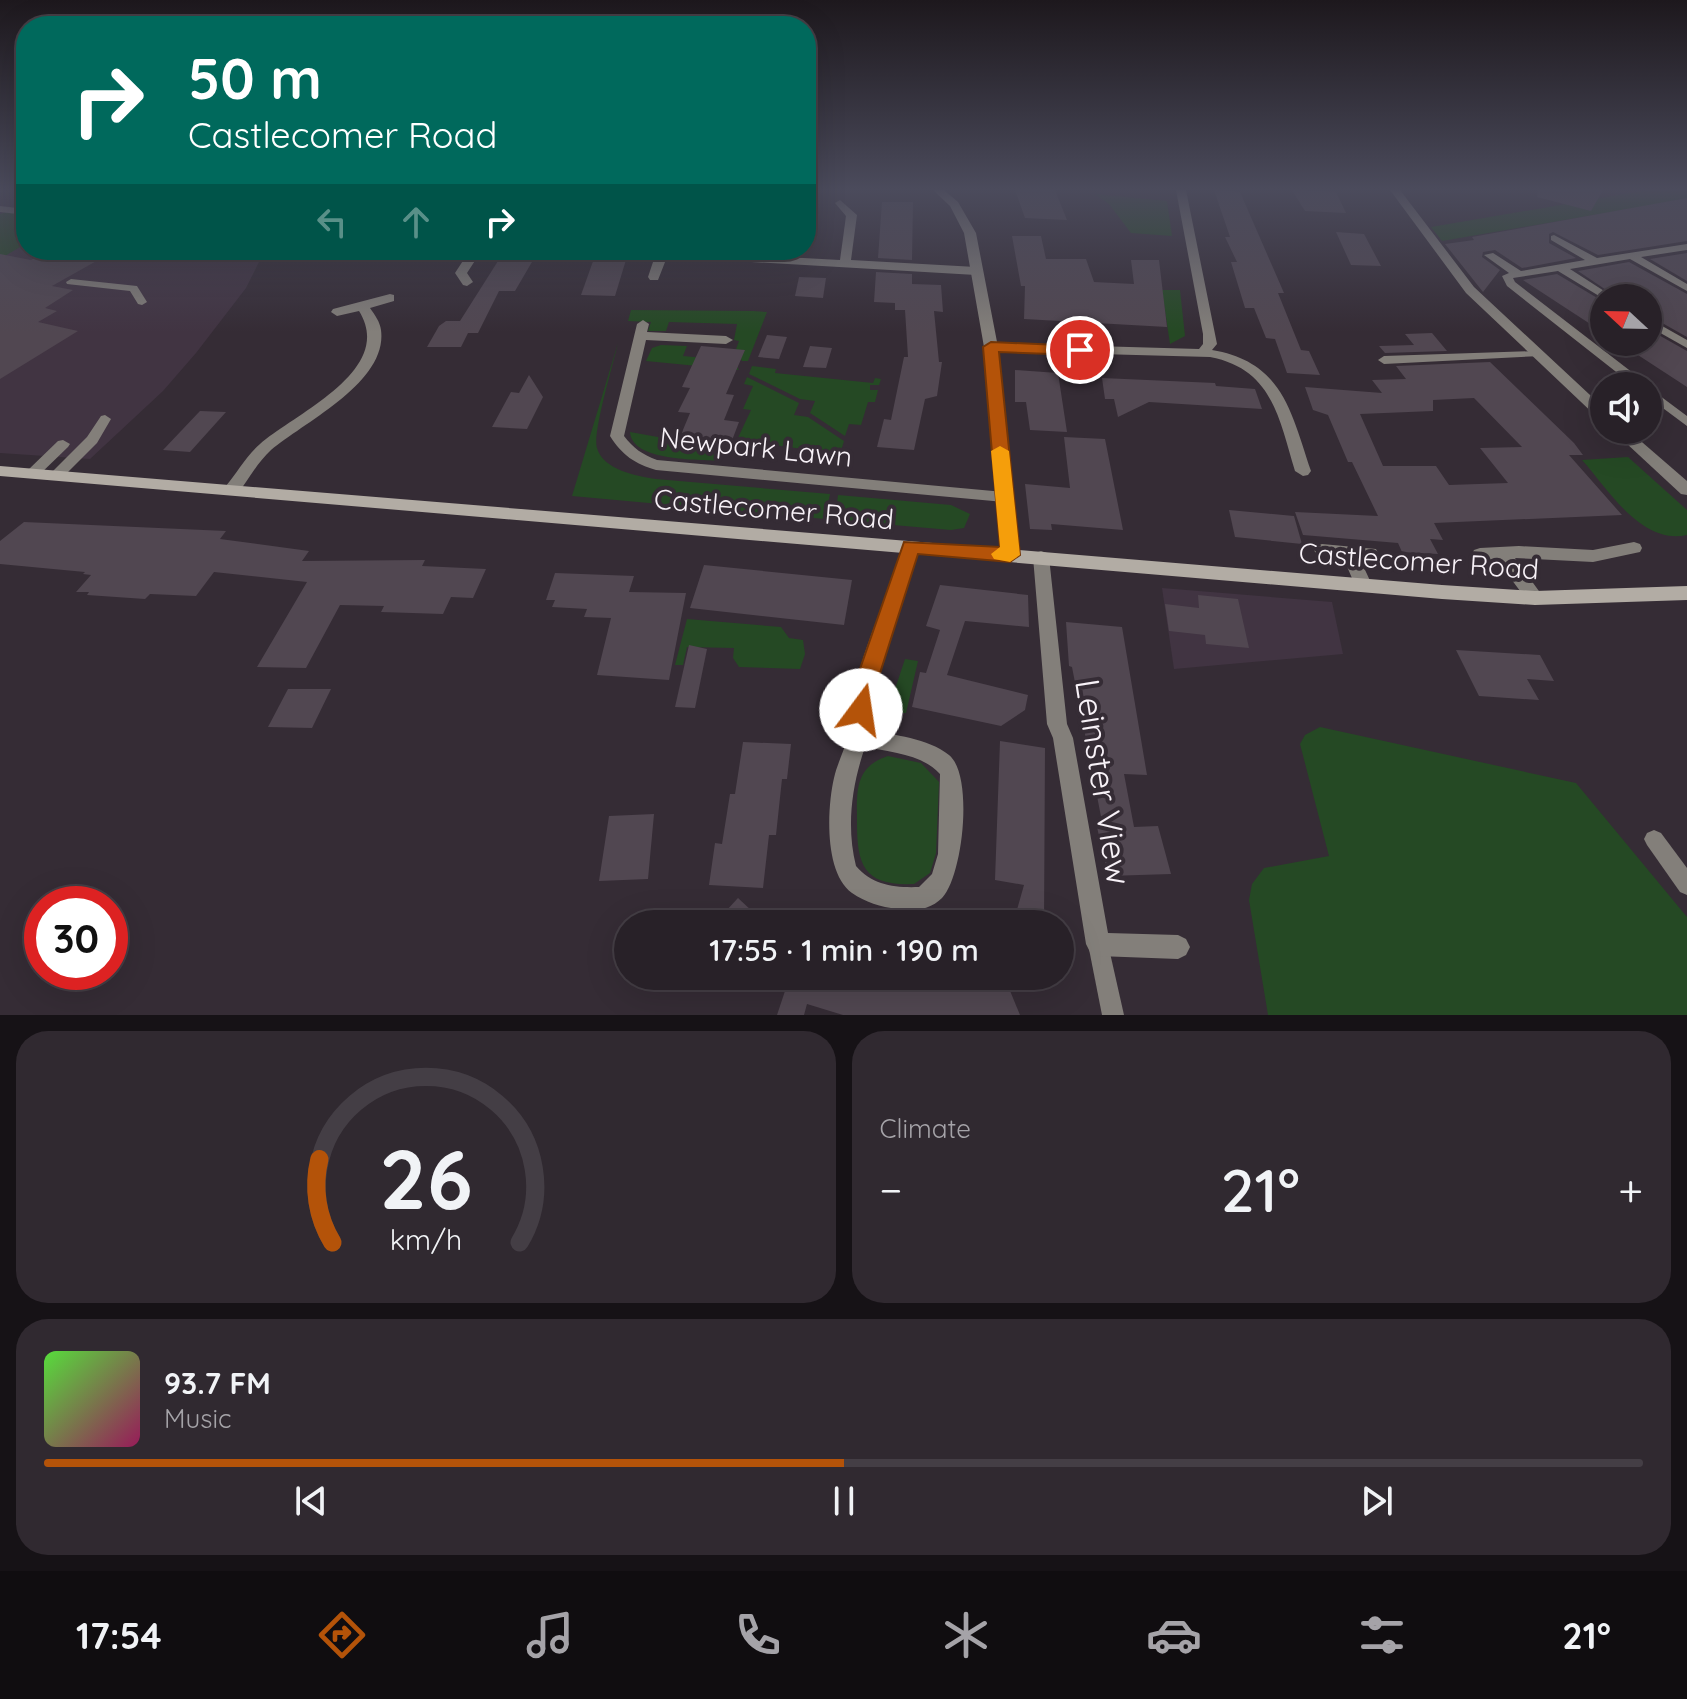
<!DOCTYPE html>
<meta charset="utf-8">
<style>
body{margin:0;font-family:Quicksand,sans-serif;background:#302930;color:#f1f3f6;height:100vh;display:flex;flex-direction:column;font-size:30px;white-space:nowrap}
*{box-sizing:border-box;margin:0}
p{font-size:26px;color:#a5a3a8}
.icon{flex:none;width:44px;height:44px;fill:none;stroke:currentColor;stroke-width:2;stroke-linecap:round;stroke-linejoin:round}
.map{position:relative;height:1015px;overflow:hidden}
.sheet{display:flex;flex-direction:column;gap:16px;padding:16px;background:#161216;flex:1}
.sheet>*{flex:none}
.banner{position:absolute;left:16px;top:16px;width:800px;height:244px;border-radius:32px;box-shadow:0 8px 32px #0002,0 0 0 2px #443e45;background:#00695c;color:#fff;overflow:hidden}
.needle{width:52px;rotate:292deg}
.tools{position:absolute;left:1590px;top:284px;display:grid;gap:16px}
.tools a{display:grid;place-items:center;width:72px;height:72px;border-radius:50%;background:#282128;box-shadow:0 8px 32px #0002,0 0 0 2px #443e45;font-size:40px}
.speed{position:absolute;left:24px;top:886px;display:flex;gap:16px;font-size:40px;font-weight:700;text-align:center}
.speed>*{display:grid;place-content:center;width:104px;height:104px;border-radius:50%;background:#282128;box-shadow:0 8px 32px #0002,0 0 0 2px #443e45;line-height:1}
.speed .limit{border:12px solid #d22;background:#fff;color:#111}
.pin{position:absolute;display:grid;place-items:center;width:68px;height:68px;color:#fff;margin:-34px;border:4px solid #fff;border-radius:50%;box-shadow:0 2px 8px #0007}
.me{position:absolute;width:88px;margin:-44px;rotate:14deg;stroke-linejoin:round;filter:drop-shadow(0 0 6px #0008)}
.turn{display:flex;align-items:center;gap:28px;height:168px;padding:0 40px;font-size:36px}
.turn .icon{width:104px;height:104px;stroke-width:2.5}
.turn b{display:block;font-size:56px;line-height:68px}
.lanes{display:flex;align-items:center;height:76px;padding:0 40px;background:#0003;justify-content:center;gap:40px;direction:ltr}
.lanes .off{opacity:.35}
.big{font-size:60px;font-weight:600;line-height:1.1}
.sheet .widget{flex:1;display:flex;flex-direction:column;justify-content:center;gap:12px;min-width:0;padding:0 28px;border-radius:32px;background:#302930}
.sheet .dial{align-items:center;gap:0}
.dial svg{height:208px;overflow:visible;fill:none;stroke:#443e45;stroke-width:7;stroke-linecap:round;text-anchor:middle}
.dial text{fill:#f1f3f6;stroke:none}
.song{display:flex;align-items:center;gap:24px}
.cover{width:96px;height:96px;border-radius:12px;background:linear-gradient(135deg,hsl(110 70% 55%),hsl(330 70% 35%))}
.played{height:8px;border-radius:4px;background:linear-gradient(90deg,#b45309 50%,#443e45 50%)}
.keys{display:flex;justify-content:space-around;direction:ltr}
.heat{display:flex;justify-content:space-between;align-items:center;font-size:44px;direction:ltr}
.sheet .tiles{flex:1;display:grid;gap:16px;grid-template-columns:1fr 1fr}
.widget:last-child{grid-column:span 2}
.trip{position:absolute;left:614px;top:910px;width:460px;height:80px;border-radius:40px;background:#282128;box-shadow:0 8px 32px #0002,0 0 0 2px #443e45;font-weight:600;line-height:80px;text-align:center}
.menu{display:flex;height:128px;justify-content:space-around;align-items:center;background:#100d10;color:#a5a3a8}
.menu .icon{width:56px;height:56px}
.menu .on{color:#b45309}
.menu b{font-size:36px;color:#f1f3f6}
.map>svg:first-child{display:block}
.built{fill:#413442}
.green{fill:#254924}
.building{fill:#514751;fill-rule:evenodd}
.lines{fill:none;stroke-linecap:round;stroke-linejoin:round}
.service{fill:#837f7a;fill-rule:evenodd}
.minor{fill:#837f7a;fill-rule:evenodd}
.tertiary{fill:#837f7a;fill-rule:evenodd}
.secondary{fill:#b2aca4;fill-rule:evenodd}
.route{fill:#b45309;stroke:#753606;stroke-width:2}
.slow{fill:#f59e0b}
.labels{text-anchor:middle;stroke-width:8;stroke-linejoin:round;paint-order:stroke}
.street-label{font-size:28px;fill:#f8f2f8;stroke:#352c35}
.near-street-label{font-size:34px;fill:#f8f2f8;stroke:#352c35}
</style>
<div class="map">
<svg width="1687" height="1015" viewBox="0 0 1687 1015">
<rect width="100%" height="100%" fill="#352c35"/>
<g class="built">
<polygon points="0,190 26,190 26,250 265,250 246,288 196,353 163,391 90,459 0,453"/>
<polygon points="1162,588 1332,602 1343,654 1174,669"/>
</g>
<g class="green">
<polygon points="1648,190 1687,190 1687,198 1660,203 1645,213 1634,208 1442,241 1431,227"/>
<polygon points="1095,194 1167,201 1172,236 1131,233 1109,204"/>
<polygon points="7,212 26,215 26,248 20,247 0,259 0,214"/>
<polygon points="1162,290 1180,290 1185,336 1170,344"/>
<polygon points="631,310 753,311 767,312 748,361 742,361 736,349 739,341 734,340 737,324 669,322 666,331 648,331 651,322 628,321"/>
<path d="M618 343C614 361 592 434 597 448 603 470 637 476 656 479L830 494 825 519 572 496Z"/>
<polygon points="661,345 687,346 683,356 726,360 729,354 739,370 646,361 652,348"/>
<polygon points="752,366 776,369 775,373 873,383 875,378 881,379 879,385 870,385 870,390 878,390 875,402 868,402 861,425 849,424 845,436 810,413 815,401 800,399 749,374"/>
<polygon points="747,377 799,403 794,415 808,417 844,441 840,454 737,440 751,410 743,409 753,386 744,384"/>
<path d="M630 432 725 449H726L721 461C698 459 632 462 630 432Z"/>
<path d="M1628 457 1687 510V535C1641 545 1609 490 1582 460Z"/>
<polygon points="838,495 951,505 970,514 964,528 951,530 835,520"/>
<polygon points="687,619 781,627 789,638 803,640 805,654 800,669 739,667 733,658 734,648 687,647 683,665 675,665"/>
<polygon points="905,659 918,661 906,713 892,713 893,695"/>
<polygon points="1320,727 1576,783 1687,917 1687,1015 1268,1015 1249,900 1252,884 1264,868 1329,856 1300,744 1305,735"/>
<path d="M888 756 921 763 939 782 936 853 930 873 914 884C865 886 857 867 857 823 857 792 854 767 888 756Z"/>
</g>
<g class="building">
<polygon points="1015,190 1055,190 1067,220 1025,218"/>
<polygon points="1214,190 1240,192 1284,293 1278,293 1301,350 1309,351 1320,375 1287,373 1275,339 1266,338 1254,308 1245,308 1231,262 1237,262 1225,237 1230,237"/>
<polygon points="1292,190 1336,192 1346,213 1305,211"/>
<polygon points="1538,190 1603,190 1591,211 1537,197"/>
<polygon points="1687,198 1687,241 1598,255 1553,232 1549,234 1549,243 1576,258 1522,268 1495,250 1483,252 1482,257 1500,270 1483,292 1445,244 1474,240 1472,237"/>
<polygon points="882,202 913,202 912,260 878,258"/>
<polygon points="1336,232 1364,234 1381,266 1351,265"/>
<polygon points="1012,236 1041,236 1046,259 1086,259 1094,282 1134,284 1131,260 1159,260 1167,327 1024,319 1025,286 1021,286"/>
<polygon points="49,250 116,250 52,286 73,290 45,308 57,311 38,322 78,331 0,379 0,254 31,260"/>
<polygon points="505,250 539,250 515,291 499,291 478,333 468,333 461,347 427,347 439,326 446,321 460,321"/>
<polygon points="597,250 629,250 615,296 581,295"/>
<polygon points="1687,253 1687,281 1650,259"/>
<polygon points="1629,262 1687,294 1687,337 1648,315 1648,298 1618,298 1578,271"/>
<polygon points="876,272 912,274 912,284 941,285 943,312 934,311 939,362 942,362 937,396 925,399 914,450 877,447 884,419 891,420 904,357 908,357 905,310 895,310 895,303 874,302"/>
<polygon points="1557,274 1604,302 1604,333 1523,280"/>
<polygon points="799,277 826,278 823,298 795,296"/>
<polygon points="1648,329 1687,351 1687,387 1618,342 1648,342"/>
<polygon points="1432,333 1447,351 1385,353 1379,346 1414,345 1405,334"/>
<polygon points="767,335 787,337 779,359 758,357"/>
<polygon points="701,346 745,350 726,394 734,395 724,420 739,422 731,443 680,437 690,413 678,412 690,388 682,387"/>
<polygon points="810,346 832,348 826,368 803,367"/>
<path d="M1490 362 1574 443 1583 455H1569L1622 515 1434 523 1443 540 1430 539 1438 554 1402 552 1398 543 1303 535 1295 512 1378 516 1352 462H1348L1328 415 1313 410 1305 387 1382 393 1372 380 1406 379 1396 366ZM1474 398 1522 447 1480 448 1508 483 1449 485 1436 466H1383L1360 414 1433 411V400Z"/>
<polygon points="1015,370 1058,373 1067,432 1030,430 1026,402 1015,402"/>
<polygon points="529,375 543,397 527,429 492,427 511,392 519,393"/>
<polygon points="1102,378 1215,383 1216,386 1255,389 1262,409 1149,402 1118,417 1114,399 1105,399"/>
<polygon points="200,411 226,412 190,452 163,450"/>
<polygon points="1064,437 1105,439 1123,530 1051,524 1052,530 1030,529 1025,484 1070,488"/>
<polygon points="1229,510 1294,516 1302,544 1235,537"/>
<polygon points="24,522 226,531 220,539 309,551 302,561 425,560 422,566 486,569 473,598 451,597 443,614 381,612 384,606 340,605 306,668 257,667 307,582 214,572 196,596 150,594 145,599 87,595 89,592 76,592 91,575 83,574 85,572 0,564 0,541"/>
<polygon points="704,565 852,580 844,625 690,608"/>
<polygon points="555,573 634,576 629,592 686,593 669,680 597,675 611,618 584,617 587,609 552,607 555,600 546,600"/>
<polygon points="940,585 1028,595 1029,627 965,621 947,675 1028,695 1025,710 1001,726 912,707 920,672 926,673 940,630 926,626"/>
<polygon points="1198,595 1238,599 1249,648 1206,644 1205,635 1169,631 1165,604 1199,608"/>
<polygon points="1066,622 1122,627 1147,775 1124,774 1134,827 1158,826 1171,874 1108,876 1097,827 1103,827 1072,667 1069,666"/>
<polygon points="689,645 707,649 695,708 675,707"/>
<polygon points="1456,650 1540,655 1554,681 1527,679 1539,700 1479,696"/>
<polygon points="288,689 331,689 312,728 268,727"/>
<polygon points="1000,741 1045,748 1044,924 1013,924 1024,885 995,880"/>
<polygon points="743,742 791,744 787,779 782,779 776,835 769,835 763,888 709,885 715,843 722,844 730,794 735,794"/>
<polygon points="654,814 648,879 599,881 609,816"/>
<polygon points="738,898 766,924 714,924"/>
<polygon points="790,976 923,976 948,983 970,976 1004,976 1020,1015 843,1015 807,1004 804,1015 777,1015"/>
</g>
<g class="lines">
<g class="service">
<polygon points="0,206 26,209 26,215 0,212"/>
<polygon points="1554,235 1597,258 1687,244 1687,250 1641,257 1687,284 1687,291 1630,259 1570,269 1615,298 1604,299 1558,271 1513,278 1515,282 1646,383 1648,386 1634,386 1507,286 1502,276 1509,273 1484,255 1493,253 1521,271 1585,260 1551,240 1551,236"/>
<polygon points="71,279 137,286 147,302 142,305 138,304 130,291 67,284 66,282"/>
<polygon points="1648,318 1687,340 1687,348 1648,326"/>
<polygon points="1537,351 1541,352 1541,356 1384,364 1378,360 1384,356"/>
<polygon points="1648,387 1687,416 1687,426 1648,397"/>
<polygon points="105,415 111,419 97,443 61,479 51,479 49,476 51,473 87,437 101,416"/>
<polygon points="63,440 70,444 68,447 37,477 27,477 25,474 27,471 58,441"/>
<polygon points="1654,830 1661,833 1687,868 1687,895 1680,892 1647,845 1644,839 1647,833"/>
<polygon points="1098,934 1105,937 1108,944 1124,1015 1102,1015 1088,944 1091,937"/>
</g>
<g class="minor">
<path d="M1176 190H1186L1215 334 1217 344 1212 350C1283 362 1291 412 1311 471L1308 475 1303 476 1295 471C1279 419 1273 369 1210 357L991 351 984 347 991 343 1199 349 1203 344V334Z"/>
<polygon points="840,200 857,215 851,260 976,267 982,271 976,275 667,257 658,280 650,280 648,277 657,250 840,260 846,216 835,203"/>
<polygon points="470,250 482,250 467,273 473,282 467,286 463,285 455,273"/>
<path d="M390 294 394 295V301L370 308C375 315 380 322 381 330 388 382 304 422 271 450 257 463 248 480 237 495H225L223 491 225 487C237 473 246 456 260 444 296 413 396 370 359 311L337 316 331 312 333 309Z"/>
<path d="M643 320 649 324 647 332 726 336 733 340 726 344 646 340 624 436C633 448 643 455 657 460L1004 492 1012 497 1004 502 656 470C635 464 622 455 610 436L637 324Z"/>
<path d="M911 541 917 543 919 547C901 610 875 664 868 730 894 735 928 738 949 755 974 775 963 876 942 898 930 910 912 912 897 909 881 907 865 902 852 893 824 873 827 808 834 778 837 764 844 752 847 738 851 722 850 706 854 690 866 641 888 595 903 547L905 543ZM865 747C890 752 922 754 940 774L938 854 932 874 919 887C895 888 872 885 856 866 846 826 852 785 865 747Z"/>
<polygon points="1634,542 1640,544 1642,548 1640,552 1593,562 1515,558 1544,598 1541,603 1529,603 1497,560 1474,558 1472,554 1474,550 1480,548 1519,546 1593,550"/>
<polygon points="1322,544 1376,549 1378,553 1376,557 1360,559 1372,585 1369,590 1357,590 1343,557 1316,554 1314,550 1316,546"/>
<polygon points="1041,551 1047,553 1049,557 1067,724 1073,738 1108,933 1178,935 1186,939 1190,947 1186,955 1178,959 1098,956 1090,952 1086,944 1053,738 1047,724 1033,557 1035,553"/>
</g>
<g class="tertiary">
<polygon points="933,190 944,190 958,202 976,233 998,347 1018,555 1016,559 1004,559 1002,555 984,347 964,233 950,206"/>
<polygon points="1390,190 1400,190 1474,287 1604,408 1604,420 1599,419 1466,293"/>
<polygon points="1612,430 1628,430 1687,481 1687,495 1681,494"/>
</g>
<polygon class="secondary" points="0,466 1442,585 1535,591 1687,586 1687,600 1535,605 1442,599 0,476"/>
</g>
<linearGradient id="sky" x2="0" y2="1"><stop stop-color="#1d181d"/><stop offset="0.57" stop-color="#4b4b5c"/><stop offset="1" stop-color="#4b4b5c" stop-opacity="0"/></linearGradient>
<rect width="1687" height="332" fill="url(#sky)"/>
<polygon class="route" points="991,342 1080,346 1087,350 1080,355 999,352 1020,555 1010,562 918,554 874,692 869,716 853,716 850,710 852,692 904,542 1000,547 983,347"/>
<polygon class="slow" points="1000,446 1009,451 1020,555 1010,562 994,559 991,554 1000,547 991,451"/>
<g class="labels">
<g class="street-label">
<text transform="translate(756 447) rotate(6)" y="10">Newpark Lawn</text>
<text transform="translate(774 509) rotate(5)" y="10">Castlecomer Road</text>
<text transform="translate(1419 561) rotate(4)" y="10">Castlecomer Road</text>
</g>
<g class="near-street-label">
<text transform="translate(1103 782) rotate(81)" y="12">Leinster View</text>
</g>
</g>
</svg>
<div class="tools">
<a><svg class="needle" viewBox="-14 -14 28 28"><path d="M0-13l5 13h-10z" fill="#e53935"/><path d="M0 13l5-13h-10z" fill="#a5a3a8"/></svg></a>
<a><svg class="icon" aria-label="sound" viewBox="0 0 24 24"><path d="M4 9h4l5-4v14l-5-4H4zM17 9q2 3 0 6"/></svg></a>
</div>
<div class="speed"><div class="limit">30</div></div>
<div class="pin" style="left:1080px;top:350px;background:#d93025"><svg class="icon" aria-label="arrive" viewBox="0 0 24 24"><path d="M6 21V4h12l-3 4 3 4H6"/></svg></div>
<svg class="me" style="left:861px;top:710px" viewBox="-20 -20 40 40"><circle r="19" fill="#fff"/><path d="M0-13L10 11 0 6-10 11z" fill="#b45309"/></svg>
<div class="trip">17:55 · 1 min · 190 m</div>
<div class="banner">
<div class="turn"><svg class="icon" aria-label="right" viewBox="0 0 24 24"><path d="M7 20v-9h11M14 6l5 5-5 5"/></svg><div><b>50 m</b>Castlecomer Road</div></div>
<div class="lanes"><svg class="icon off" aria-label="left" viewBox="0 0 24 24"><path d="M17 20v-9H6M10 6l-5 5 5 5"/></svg><svg class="icon off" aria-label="ahead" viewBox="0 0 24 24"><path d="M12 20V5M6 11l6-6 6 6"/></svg><svg class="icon" aria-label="right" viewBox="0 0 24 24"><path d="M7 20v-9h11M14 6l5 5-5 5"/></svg></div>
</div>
</div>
<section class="sheet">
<div class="tiles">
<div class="widget dial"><svg viewBox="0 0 100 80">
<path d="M14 69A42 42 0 1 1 86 69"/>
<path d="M14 69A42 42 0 0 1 9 37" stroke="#b45309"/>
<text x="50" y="56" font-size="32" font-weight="700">26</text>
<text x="50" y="72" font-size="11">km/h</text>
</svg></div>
<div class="widget"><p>Climate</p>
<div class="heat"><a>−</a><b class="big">21°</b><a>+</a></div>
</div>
<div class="widget">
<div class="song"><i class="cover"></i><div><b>93.7 FM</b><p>Music</p></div></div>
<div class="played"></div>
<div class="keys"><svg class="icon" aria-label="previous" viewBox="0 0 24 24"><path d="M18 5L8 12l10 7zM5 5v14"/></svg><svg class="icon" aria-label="pause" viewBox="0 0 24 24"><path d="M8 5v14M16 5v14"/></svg><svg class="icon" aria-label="next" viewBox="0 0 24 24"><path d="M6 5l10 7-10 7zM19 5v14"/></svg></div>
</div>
</div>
</section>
<nav class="menu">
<b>17:54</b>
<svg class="icon on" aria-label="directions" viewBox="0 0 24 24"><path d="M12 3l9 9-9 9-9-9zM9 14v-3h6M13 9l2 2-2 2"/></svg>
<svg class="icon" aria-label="music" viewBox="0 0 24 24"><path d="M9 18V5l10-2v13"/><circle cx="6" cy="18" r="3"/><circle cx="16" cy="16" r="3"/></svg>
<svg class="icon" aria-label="phone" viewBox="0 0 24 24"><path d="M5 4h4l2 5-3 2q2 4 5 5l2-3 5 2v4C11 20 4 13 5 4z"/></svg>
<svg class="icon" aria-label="climate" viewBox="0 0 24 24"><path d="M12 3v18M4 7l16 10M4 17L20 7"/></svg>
<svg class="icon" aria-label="car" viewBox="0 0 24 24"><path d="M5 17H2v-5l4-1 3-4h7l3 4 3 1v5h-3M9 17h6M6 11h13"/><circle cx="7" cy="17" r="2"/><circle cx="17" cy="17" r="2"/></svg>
<svg class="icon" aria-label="filters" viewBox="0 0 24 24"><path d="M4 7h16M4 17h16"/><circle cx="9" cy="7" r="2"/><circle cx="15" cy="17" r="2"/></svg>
<b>21°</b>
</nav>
